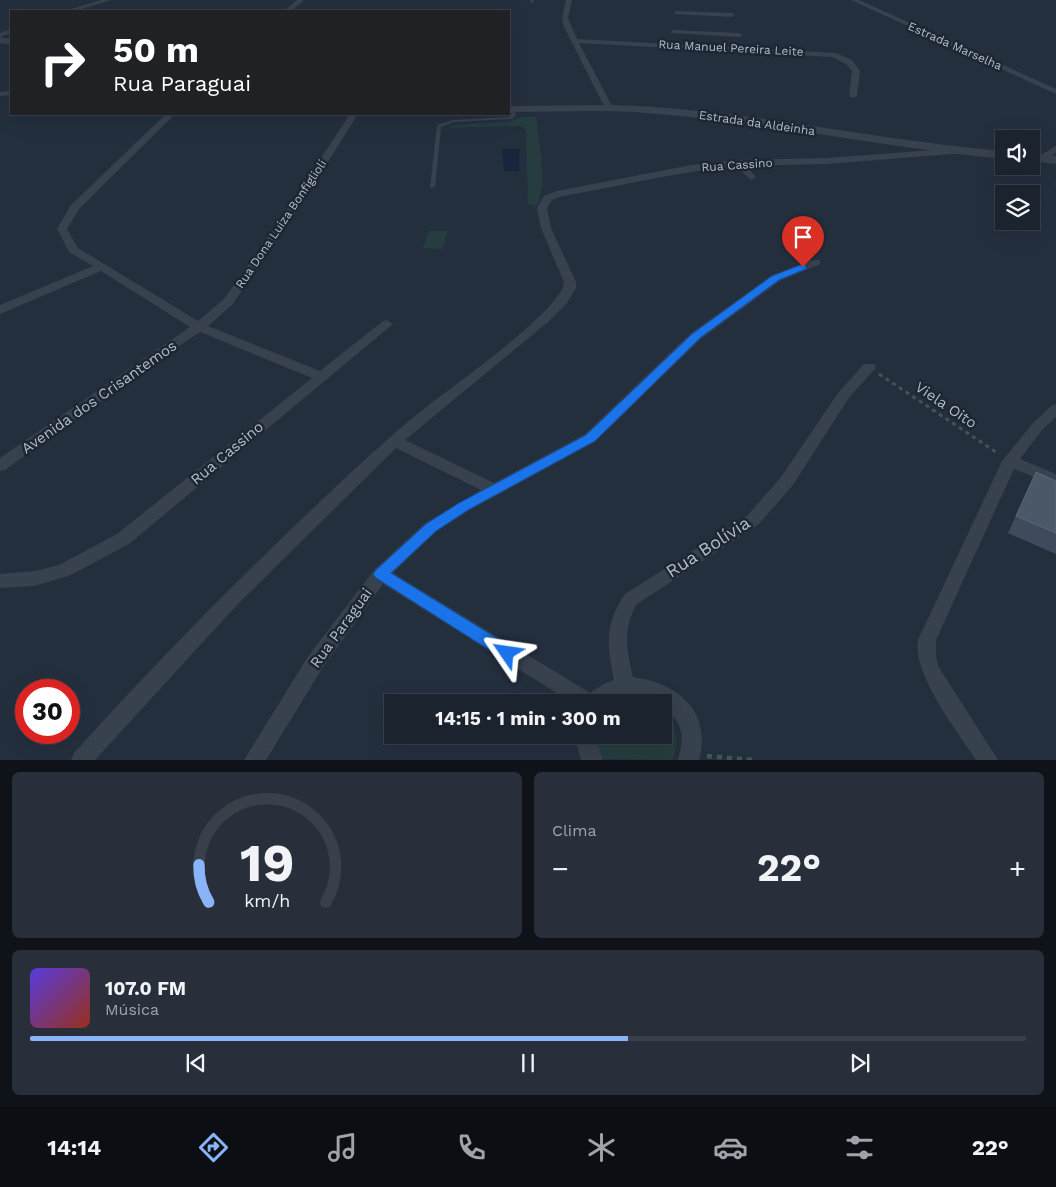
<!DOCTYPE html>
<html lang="pt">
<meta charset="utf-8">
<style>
body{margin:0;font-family:"Work Sans",sans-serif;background:#282f3a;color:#f1f3f6;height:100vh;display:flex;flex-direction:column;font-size:19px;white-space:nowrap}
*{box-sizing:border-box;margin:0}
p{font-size:16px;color:#a0a4aa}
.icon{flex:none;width:28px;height:28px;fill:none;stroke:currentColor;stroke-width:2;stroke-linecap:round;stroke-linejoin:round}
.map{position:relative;height:760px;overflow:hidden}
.panel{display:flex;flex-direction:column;gap:12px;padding:12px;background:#0f1319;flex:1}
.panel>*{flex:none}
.hud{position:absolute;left:10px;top:10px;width:500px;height:105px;border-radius:0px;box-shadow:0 5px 20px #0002,0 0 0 1px #39404a;background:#202124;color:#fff;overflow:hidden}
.fabs{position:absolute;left:995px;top:130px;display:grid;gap:10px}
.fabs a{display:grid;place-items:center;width:45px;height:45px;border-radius:0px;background:#1b232e;box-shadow:0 5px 20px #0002,0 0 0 1px #39404a;font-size:25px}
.speed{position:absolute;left:15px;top:679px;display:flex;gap:10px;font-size:25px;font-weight:700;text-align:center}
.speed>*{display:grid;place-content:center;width:65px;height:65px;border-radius:50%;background:#1b232e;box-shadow:0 5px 20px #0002,0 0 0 1px #39404a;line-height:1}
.speed .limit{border:8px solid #d22;background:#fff;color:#111}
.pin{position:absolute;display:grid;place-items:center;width:42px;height:42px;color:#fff;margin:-51px -21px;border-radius:50% 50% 50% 0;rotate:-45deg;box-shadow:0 0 5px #0007}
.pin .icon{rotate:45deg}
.me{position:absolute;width:55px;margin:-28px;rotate:302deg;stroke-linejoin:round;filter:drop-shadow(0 0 4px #0008)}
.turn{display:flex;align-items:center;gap:18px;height:105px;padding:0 20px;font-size:22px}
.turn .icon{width:65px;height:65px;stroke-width:2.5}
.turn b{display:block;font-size:35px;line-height:42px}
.big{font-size:38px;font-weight:700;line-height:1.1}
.panel .widget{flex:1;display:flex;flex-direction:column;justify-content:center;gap:8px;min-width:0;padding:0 18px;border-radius:8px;background:#282f3a}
.panel .dial{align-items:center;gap:0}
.dial svg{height:130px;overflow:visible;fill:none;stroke:#39404a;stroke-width:7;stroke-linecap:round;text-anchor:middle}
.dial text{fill:#f1f3f6;stroke:none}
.song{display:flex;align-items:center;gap:15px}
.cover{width:60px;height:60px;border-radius:8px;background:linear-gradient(135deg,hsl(250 70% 55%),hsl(10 70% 35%))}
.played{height:5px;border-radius:2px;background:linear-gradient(90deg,#8ab4f8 60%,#39404a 60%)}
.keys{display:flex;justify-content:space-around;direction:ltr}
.heat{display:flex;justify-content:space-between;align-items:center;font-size:28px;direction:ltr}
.panel .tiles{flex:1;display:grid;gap:12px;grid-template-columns:1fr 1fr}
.widget:last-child{grid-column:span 2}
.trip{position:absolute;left:384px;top:694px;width:288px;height:50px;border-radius:0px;background:#1b232e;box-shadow:0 5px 20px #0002,0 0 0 1px #39404a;font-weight:700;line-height:50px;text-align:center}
.tab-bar{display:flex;height:80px;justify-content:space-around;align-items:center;background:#0b0e12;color:#a0a4aa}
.tab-bar .icon{width:35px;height:35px}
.tab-bar .active{color:#8ab4f8}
.tab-bar b{font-size:22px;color:#f1f3f6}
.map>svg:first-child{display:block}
.green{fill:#263c3f}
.water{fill:#17263c}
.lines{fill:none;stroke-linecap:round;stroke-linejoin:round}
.path-far1{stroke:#3f5557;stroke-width:3;stroke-dasharray:4 4;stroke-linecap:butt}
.path{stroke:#3f5557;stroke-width:4.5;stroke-dasharray:5 5;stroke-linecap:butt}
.service{fill:#38414e;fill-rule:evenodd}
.minor{fill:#38414e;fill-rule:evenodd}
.tertiary{fill:#38414e;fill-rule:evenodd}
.wall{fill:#3f4b5c}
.building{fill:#4b5868;stroke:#5c6777}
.route{fill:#1a73e8;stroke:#114b97}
.labels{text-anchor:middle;stroke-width:5;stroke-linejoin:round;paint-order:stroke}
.far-street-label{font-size:12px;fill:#b4bcc9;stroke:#1d2633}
.street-label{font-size:15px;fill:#b4bcc9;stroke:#1d2633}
.near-street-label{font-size:18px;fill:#b4bcc9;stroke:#1d2633}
</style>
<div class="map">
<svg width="1056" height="760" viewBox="0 0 1056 760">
<rect width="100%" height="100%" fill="#242f3e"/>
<g class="green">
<path d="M522 117H536L537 123C539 148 549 184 536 206L528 204 526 130 521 126 448 128 455 125 512 121Z"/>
<polygon points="429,231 448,231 442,249 423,248"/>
<path d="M663 711C677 723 680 742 672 760L604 759 599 753 595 735H662Z"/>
</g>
<polygon class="water" points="502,149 520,149 519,171 504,171"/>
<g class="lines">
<polyline class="path-far1" points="879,374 999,454"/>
<polyline class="path" points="707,756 752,760"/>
<g class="service">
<polygon points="530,0 534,0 533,3 531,3"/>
<polygon points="509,108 513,108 516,115 512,119 454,122 441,127 435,187 430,188 437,125 453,120 509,117 512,115 509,109"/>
</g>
<g class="minor">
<polygon points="101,0 111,0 75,11 65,11"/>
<polygon points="297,0 304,0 291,11 284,11"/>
<polygon points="566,0 572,0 568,18 577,39 836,53 852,60 860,71 857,96 853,98 849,96 852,71 846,64 832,57 579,43 613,108 606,110 563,25 562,18"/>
<polygon points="851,0 859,0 1056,89 1056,94"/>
<polygon points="676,11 732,13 735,15 732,17 674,14"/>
<polygon points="11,29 11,33 0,37 0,33"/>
<polygon points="673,30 739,33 743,35 739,37 671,33"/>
<polygon points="11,91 11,95 0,96 0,92"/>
<polygon points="166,114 175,114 79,209 67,229 78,248 198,321 224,299 285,213 350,114 358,114 295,214 232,305 208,326 320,371 383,321 387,320 393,324 129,544 71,575 35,586 0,588 0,574 35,571 59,565 117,534 312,378 200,332 148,367 5,470 0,471 0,458 190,327 101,271 0,314 0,305 93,266 69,252 57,229 71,205"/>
<polygon points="1056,146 1056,153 1045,160 1039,160 1039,156"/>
<path d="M961 148 964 149V153L827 164 746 166 756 177 751 180 736 166C678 172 621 186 563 196L552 200 547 208 551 228 576 282V288L567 303 548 322 405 440 494 483 585 434 691 333 772 275 812 260H820V264L780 281 701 339 595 442 470 510 437 531 393 573 590 693 604 684 614 680C607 645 604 625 625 594L747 516 781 477 838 393 864 364H874L876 367 874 370 848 399 793 485 759 524 637 604C622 628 627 651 633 677 678 683 712 711 699 760H678C685 734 683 723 662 706V702L630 695 616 698 609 702H571L383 584 323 667 266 760H244L309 655 375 569 425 523 481 490 396 448 236 606 95 760H71L74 753C148 671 225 592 306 515 348 475 389 436 435 400 459 382 564 307 564 282L541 228 537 208 544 196 557 191 691 165 738 160 827 158Z"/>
<path d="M1056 404V417L1042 430 1020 459 1056 474V486L1014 469 936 640V655L938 666 998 760H976C957 731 912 674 918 640L1002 461 1032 424 1051 406Z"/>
<polygon points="574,735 594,735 603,760 581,760"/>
</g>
<g class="tertiary">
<polygon points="0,37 11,39 11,45 0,43"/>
<path d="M613 105C744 109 873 140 1004 151V159C888 148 773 123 657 114 608 109 558 112 509 112V106Z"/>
<polygon points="1031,153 1056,156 1056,164 1031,161"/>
</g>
</g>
<polygon class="wall" points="1036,472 1056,481 1056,554 1008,533"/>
<polygon class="building" points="1036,472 1056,481 1056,533 1016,516"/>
<polygon class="route" points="803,264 806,265 806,269 779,280 700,338 595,441 468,510 436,531 391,573 513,648 515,653 513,658 507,660 502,658 376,578 373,574 376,570 426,524 459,503 586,435 692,334 772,276"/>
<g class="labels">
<g class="far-street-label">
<text transform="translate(955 46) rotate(24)" y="4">Estrada Marselha</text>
<text transform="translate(731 48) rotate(3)" y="4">Rua Manuel Pereira Leite</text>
<text transform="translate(757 123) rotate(8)" y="4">Estrada da Aldeinha</text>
<text transform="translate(737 165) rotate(-4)" y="4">Rua Cassino</text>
<text transform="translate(281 224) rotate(-56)" y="4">Rua Dona Luiza Bonfiglioli</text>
</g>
<g class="street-label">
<text transform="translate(99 397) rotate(-35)" y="5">Avenida dos Crisantemos</text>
<text transform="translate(946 405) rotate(34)" y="5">Viela Oito</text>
<text transform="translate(227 453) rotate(-40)" y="5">Rua Cassino</text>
<text transform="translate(341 628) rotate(-54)" y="5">Rua Paraguai</text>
</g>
<g class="near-street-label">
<text transform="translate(708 547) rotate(-33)" y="6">Rua Bolívia</text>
</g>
</g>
</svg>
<div class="fabs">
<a><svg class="icon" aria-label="sound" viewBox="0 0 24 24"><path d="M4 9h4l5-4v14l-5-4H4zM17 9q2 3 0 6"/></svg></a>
<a><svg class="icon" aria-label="layers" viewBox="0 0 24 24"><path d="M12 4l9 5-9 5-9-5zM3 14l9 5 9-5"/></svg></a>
</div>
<div class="speed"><div class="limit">30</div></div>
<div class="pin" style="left:803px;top:267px;background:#d93025"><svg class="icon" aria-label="arrive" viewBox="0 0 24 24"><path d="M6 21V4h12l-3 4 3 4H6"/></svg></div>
<svg class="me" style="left:507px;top:653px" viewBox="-20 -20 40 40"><path d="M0-17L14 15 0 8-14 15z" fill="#1a73e8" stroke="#fff" stroke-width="4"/></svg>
<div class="trip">14:15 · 1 min · 300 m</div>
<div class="hud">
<div class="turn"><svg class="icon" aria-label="right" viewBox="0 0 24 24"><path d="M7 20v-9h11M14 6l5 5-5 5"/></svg><div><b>50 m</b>Rua Paraguai</div></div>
</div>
</div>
<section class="panel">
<div class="tiles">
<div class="widget dial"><svg viewBox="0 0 100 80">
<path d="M14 69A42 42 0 1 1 86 69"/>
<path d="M14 69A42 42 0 0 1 8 46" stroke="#8ab4f8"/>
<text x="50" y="56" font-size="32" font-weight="700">19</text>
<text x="50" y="72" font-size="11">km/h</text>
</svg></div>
<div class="widget"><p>Clima</p>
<div class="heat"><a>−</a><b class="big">22°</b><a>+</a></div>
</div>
<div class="widget">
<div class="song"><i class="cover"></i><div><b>107.0 FM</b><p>Música</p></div></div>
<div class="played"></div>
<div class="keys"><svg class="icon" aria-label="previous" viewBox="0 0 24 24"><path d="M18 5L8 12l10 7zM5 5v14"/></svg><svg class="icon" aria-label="pause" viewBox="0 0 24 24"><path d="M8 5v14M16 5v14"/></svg><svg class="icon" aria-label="next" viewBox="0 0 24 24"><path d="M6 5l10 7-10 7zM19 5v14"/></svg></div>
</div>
</div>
</section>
<nav class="tab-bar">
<b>14:14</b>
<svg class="icon active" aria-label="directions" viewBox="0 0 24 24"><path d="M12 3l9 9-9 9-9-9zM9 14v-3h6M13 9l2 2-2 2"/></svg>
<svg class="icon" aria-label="music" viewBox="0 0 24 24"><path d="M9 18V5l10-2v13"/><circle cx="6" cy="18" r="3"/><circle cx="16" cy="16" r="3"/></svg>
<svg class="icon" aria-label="phone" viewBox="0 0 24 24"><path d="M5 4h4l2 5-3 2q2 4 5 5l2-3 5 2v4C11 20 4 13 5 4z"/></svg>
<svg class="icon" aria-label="climate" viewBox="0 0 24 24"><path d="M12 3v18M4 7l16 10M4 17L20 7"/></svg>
<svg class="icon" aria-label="car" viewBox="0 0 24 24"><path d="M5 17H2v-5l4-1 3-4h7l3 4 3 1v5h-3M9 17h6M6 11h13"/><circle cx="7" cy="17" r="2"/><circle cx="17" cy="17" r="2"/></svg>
<svg class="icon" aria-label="filters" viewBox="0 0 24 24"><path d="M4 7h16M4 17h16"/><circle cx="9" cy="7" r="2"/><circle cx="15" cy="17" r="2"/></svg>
<b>22°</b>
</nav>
